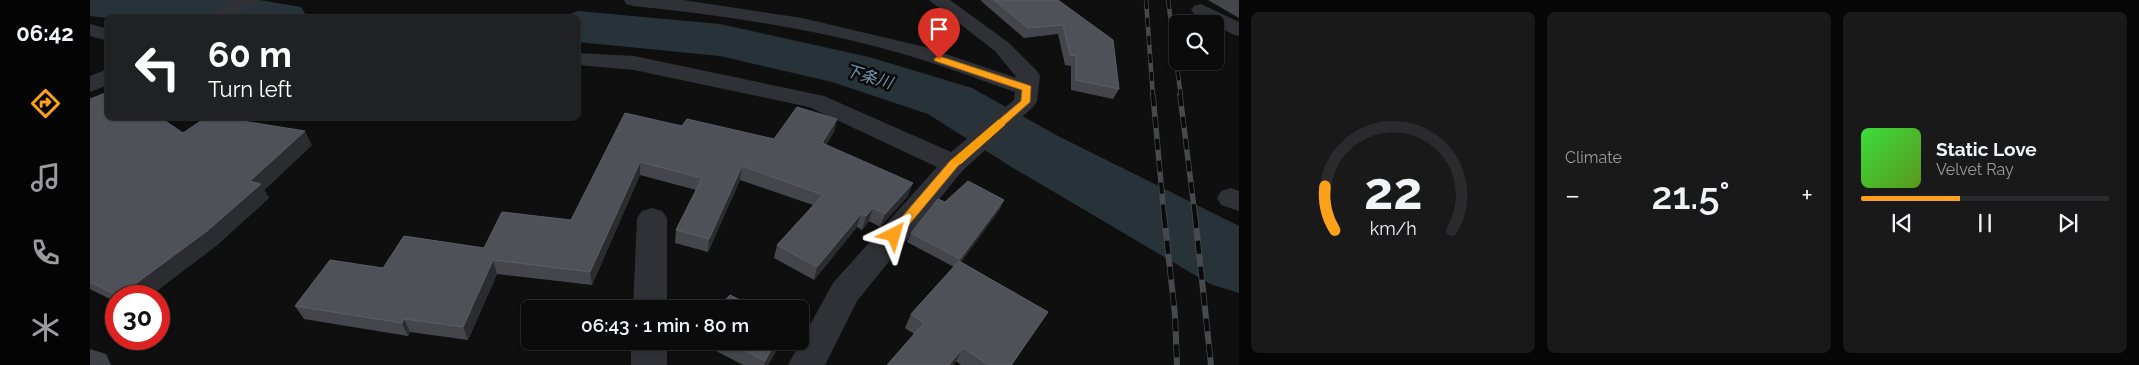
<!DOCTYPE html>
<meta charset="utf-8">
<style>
body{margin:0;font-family:Raleway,"Noto Sans JP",sans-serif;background:#19191a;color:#f1f3f6;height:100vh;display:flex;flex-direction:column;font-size:19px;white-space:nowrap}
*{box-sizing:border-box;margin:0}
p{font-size:16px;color:#9a9b9d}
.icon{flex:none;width:28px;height:28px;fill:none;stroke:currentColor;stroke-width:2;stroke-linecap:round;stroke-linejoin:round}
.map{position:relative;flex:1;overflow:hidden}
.side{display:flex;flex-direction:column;gap:12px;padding:12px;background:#060607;width:900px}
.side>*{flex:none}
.banner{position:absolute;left:15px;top:15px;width:475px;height:105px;border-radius:8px;box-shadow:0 1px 4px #0004,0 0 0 1px #2b2b2d;background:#202124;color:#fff;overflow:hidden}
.tools{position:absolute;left:1079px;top:15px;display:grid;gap:10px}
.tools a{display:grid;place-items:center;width:55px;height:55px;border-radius:8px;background:#0b0b0c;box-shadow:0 1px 4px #0004,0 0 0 1px #2b2b2d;font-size:25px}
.speed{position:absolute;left:15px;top:285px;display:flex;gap:10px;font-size:25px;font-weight:700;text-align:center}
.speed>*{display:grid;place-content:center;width:65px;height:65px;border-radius:50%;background:#0b0b0c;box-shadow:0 1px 4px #0004,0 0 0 1px #2b2b2d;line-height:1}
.speed .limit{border:8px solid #d22;background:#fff;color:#111}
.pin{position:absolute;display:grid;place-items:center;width:42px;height:42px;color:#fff;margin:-51px -21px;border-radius:50% 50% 50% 0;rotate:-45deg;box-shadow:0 0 5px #0007}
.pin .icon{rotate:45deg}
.me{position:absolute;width:55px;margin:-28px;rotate:40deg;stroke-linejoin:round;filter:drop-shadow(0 0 4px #0008)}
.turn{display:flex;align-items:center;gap:18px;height:105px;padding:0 20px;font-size:22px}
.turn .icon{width:65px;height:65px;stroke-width:2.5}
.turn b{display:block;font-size:35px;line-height:42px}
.big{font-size:38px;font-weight:600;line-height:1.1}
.side .widget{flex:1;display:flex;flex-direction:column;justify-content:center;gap:8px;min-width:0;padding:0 18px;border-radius:8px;background:#19191a}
.side .dial{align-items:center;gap:0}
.dial svg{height:130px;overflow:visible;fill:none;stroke:#2b2b2d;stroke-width:7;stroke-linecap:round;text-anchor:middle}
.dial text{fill:#f1f3f6;stroke:none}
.song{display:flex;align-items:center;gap:15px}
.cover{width:60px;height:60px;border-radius:8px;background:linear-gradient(135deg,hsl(120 70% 55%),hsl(90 70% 35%))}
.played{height:5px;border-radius:2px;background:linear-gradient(90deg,#fda11b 40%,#2b2b2d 40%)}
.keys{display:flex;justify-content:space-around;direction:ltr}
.heat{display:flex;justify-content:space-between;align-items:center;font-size:28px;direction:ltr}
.side .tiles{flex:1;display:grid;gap:12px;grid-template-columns:repeat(3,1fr)}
.trip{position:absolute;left:431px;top:300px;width:288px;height:50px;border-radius:8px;background:#0b0b0c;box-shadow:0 1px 4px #0004,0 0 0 1px #2b2b2d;font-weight:600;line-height:50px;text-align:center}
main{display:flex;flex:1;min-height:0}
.menu{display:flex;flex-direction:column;width:90px;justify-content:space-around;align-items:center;background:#040405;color:#9a9b9d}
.menu .icon{width:35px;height:35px}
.menu .current{color:#fda11b}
.menu b{font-size:22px;color:#f1f3f6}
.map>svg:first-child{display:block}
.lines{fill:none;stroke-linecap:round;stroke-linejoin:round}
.river{fill:#283339;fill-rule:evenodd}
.minor{fill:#303136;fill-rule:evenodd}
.secondary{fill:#3e4046;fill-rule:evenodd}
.rail-far2-casing{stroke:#47494f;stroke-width:4.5}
.rail-far1-casing{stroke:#47494f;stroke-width:5.5}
.rail-casing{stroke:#47494f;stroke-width:6}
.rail-far2{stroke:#0a0a0b;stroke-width:3;stroke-dasharray:9;stroke-linecap:butt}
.rail-far1{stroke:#0a0a0b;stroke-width:4;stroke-dasharray:11;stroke-linecap:butt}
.rail{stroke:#0a0a0b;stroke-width:4.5;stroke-dasharray:13;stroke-linecap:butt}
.wall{fill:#45464c}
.shaded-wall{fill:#2b2c2f}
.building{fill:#4e5157;stroke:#5b5e65}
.route{fill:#fda11b;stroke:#a46912}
.slow{fill:#f59e0b}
.labels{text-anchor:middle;stroke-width:5;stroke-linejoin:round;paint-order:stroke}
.water-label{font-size:16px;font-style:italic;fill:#7398b1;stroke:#0a0a0b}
</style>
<main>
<nav class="menu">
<b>06:42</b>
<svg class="icon current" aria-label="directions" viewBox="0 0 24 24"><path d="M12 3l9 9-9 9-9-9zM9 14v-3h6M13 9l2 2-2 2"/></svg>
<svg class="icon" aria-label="music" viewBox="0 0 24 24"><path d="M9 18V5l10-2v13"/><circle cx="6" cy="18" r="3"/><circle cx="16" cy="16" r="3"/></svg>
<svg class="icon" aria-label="phone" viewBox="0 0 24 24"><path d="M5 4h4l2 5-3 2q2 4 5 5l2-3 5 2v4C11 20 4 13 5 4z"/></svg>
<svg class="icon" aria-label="climate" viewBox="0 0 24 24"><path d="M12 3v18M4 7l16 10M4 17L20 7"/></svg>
</nav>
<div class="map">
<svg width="1149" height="365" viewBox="0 0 1149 365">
<rect width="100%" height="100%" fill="#0f0f10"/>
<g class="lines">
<g class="river">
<polygon points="0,0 169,0 211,7 218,18 18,18 0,16"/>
<polygon points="488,11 630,24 779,57 882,88 968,136 1149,226 1149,293 1120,284 920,166 838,114 742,82 630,56 488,42 488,18 469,18"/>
</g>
<g class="minor">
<polygon points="145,0 168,0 166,4 142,18 118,18 120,14"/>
<path d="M534 0H593L712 18 835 47 927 78 905 51 839 0H860L919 43 947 71 950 76 947 102 943 107 873 170 767 301 735 365H698L743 283 847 167 719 107 544 70 488 65V53L544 56 734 96 861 152 924 100 925 92C885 78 846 63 806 52 720 28 631 15 543 6L536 4Z"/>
<polygon points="1111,4 1149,22 1149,36 1142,34 1104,14 1101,10 1104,6"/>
<polygon points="0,24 18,29 18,41 0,36"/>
<polygon points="18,69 18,85 0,92 0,76"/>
<polygon points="1141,188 1149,191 1149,211 1131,205 1127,198 1131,191"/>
<polygon points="562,208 572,211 577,218 577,309 543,309 547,218 552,211"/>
<rect x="541" y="341" width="36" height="24"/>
</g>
<polygon class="secondary" points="0,349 16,354 21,365 0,365"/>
<g class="rail-far2-casing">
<g id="rail-far2">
<polyline points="1056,0 1063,97"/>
<polyline points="1078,0 1091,97"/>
</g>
</g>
<g class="rail-far1-casing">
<g id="rail-far1">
<polyline points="1063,95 1074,216"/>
<polyline points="1090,95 1105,216"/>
</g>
</g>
<g class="rail-casing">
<g id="rail">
<polyline points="1074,215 1085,315 1087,365"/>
<polyline points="1105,215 1121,365"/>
</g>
</g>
<use href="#rail-far2" class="rail-far2"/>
<use href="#rail-far1" class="rail-far1"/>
<use href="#rail" class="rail"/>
</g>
<g class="wall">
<polygon points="891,0 968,0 1029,89 1023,99 981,90 981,66 975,65 968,34 934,38 891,1"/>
<polygon points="1118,0 1149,0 1149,18"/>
<polygon points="0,99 93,133 222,145 174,190 179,198 127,245 60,296 26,296 26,302 0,289"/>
<polygon points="747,119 744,132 736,145 818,196 790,227 779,221 772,230 767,227 724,280 684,258 687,245 723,205 650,180 618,252 585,243 586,230 606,190 550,175 502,285 407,274 378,340 320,332 318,336 214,319 205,306 293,268 394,248 481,220 592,126 684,139"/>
<polygon points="855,202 910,209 871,262 958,312 922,365 871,365 866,361 863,365 797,365 824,334 815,328 821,314 864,267 817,242 821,233"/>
<polygon points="609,341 692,341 678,365 653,365 609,342"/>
</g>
<g class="shaded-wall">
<polygon points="747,119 744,132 729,156 732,143"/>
<polygon points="215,131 222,145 174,190 179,198 127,245 60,296 29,296 160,181"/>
<polygon points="550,162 550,175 502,285 500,272"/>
<polygon points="652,166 650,180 618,252 619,239"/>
<polygon points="823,183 818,196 790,227 795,214"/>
<polygon points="914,200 910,209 866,268 870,259"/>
<polygon points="783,208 779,221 772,230 776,216"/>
<polygon points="771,214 767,227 724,280 727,267"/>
<polygon points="403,260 407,274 378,340 373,327"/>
<polygon points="314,319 320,332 318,336 312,323"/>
<polygon points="686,341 692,341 678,365 674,365 675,361"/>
<polygon points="873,348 866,361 863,365 859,365"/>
</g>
<g class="building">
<polygon points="904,0 968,0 1023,40 1029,89 986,80 986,56 980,55 973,25 938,28"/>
<polygon points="18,92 18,118 71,118 93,133 115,118 134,118 215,131 160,181 171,184 117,231 29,296 0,282 0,99"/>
<polygon points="707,107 747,119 732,143 823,183 795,214 783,208 776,216 771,214 727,267 687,245 733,195 652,166 619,239 586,230 612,178 550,162 500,272 403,260 373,327 314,319 312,323 205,306 240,260 293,268 314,236 394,248 412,212 481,220 535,113 592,126 597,119 684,139"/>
<polygon points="878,181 914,200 870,259 821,233 848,199 855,202"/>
<polygon points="869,261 958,312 921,365 899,365 873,348 859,365 797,365 834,323 821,314"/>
<polygon points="640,295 669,309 627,309"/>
<polygon points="637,341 686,341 675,361"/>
</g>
<polygon class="route" points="849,56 941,86 940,102 868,166 808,238 799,238 797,235 799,232 860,161 931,101 932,90 845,61 844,59"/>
<polygon class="slow" points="912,119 915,120 915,125 871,164 863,164 862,161 863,159 908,120"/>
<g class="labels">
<g class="water-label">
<text transform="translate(779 76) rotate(17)" y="6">下条川</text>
</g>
</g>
</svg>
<div class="tools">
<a><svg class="icon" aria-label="search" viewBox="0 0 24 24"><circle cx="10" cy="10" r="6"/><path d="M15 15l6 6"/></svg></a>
</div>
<div class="speed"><div class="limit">30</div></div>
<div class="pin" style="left:849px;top:59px;background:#d93025"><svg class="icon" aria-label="arrive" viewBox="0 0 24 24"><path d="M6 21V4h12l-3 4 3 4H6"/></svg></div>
<svg class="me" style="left:804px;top:235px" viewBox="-20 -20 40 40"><path d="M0-17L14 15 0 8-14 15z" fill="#fda11b" stroke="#fff" stroke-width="4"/></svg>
<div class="trip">06:43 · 1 min · 80 m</div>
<div class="banner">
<div class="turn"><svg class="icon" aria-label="left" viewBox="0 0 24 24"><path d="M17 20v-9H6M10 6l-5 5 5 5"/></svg><div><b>60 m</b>Turn left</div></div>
</div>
</div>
<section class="side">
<div class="tiles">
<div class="widget dial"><svg viewBox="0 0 100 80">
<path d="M14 69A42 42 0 1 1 86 69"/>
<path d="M14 69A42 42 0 0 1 8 42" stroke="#fda11b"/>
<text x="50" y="56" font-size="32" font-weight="700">22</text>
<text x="50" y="72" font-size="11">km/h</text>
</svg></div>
<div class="widget"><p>Climate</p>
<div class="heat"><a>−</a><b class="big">21.5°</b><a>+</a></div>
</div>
<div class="widget">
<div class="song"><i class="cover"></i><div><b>Static Love</b><p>Velvet Ray</p></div></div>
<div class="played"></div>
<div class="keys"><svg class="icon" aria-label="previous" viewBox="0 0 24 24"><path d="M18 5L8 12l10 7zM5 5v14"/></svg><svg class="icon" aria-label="pause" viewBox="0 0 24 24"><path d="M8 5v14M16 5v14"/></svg><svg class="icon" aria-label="next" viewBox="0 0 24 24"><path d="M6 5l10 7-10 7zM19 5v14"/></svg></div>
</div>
</div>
</section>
</main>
